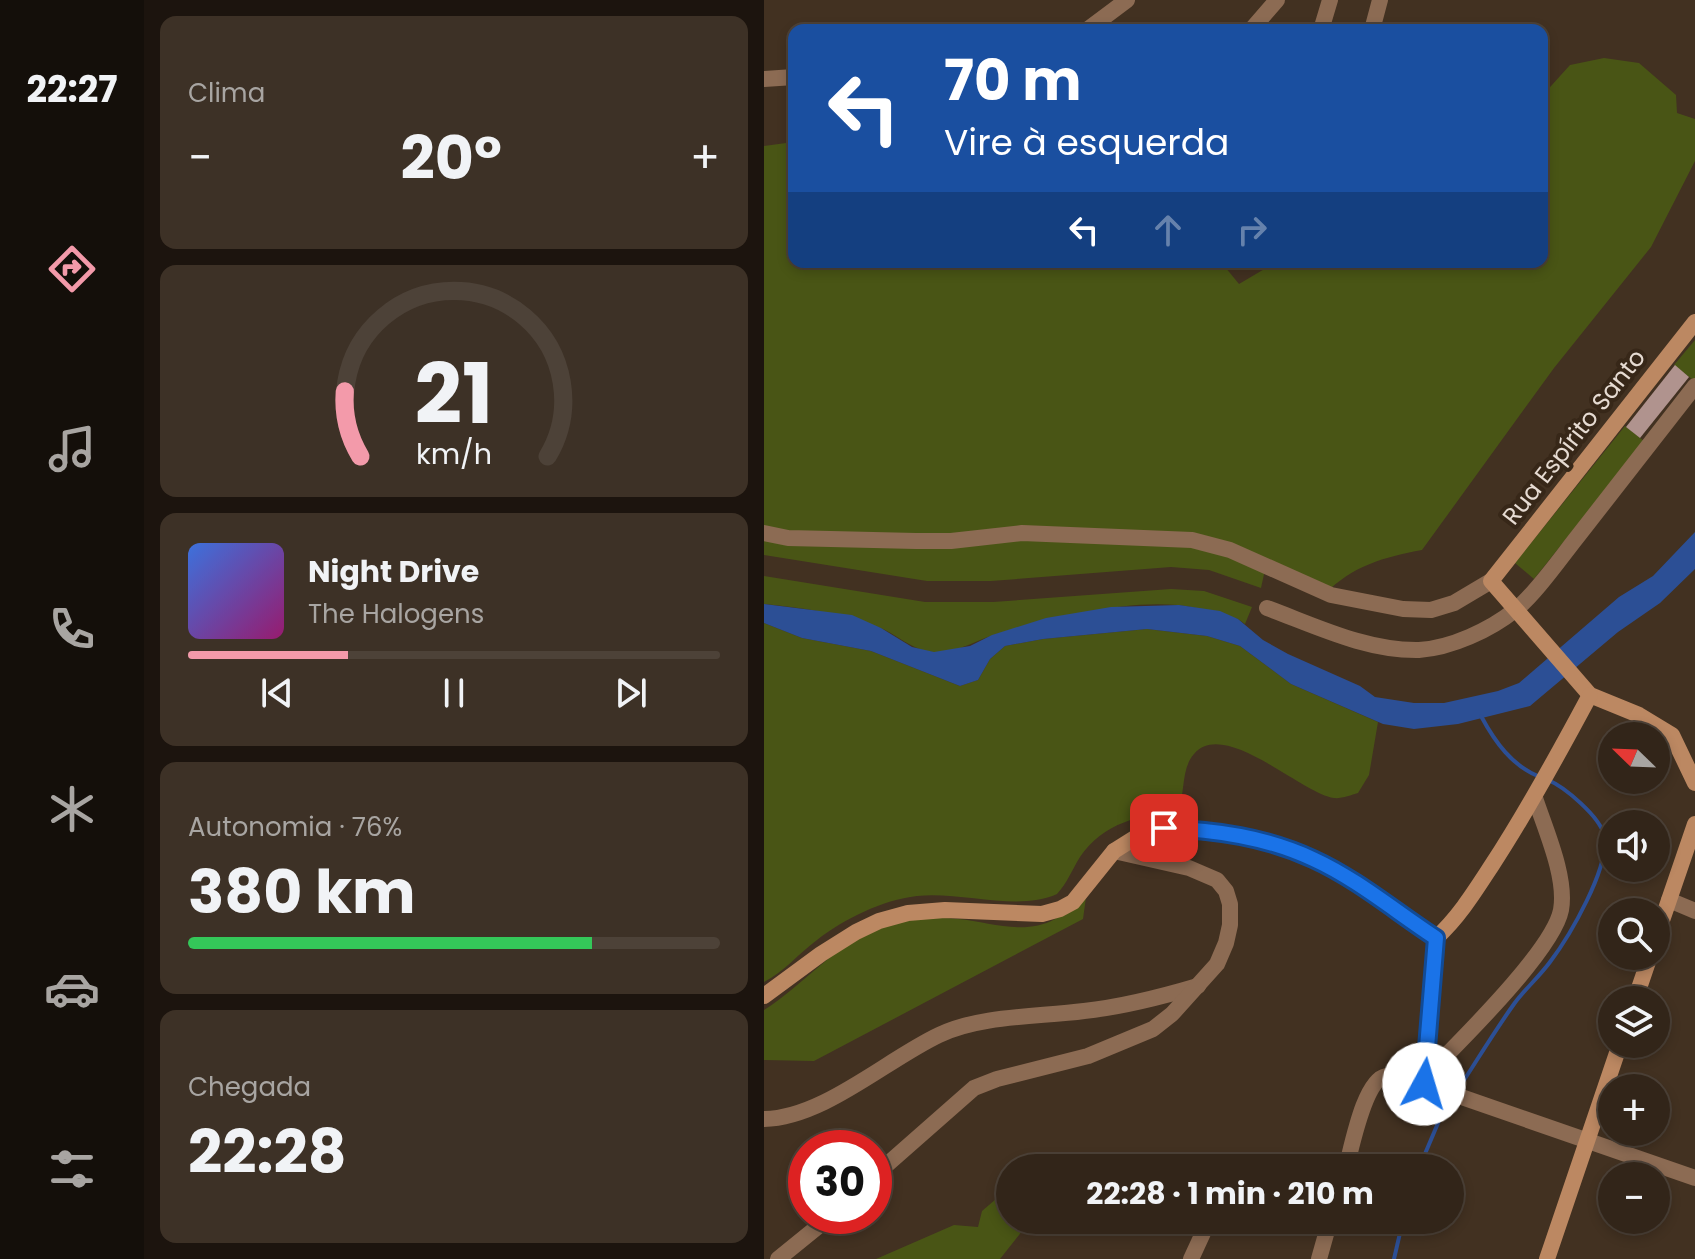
<!DOCTYPE html>
<html lang="pt">
<meta charset="utf-8">
<style>
body{margin:0;font-family:Poppins,sans-serif;background:#3d3126;color:#f1f3f6;height:100vh;display:flex;flex-direction:column;font-size:30px;white-space:nowrap}
*{box-sizing:border-box;margin:0}
p{font-size:26px;color:#a8a5a2}
.icon{flex:none;width:44px;height:44px;fill:none;stroke:currentColor;stroke-width:2;stroke-linecap:round;stroke-linejoin:round}
.map{position:relative;flex:1;overflow:hidden}
.side{display:flex;flex-direction:column;gap:16px;padding:16px;background:#1c140e;width:620px}
.side>*{flex:none}
.guide{position:absolute;left:24px;top:24px;width:760px;height:244px;border-radius:16px;box-shadow:0 4px 12px #0003,0 0 0 2px #4d4238;background:#1a4fa0;color:#fff;overflow:hidden}
.needle{width:52px;rotate:293deg}
.tools{position:absolute;left:834px;top:722px;display:grid;gap:16px}
.tools a{display:grid;place-items:center;width:72px;height:72px;border-radius:50%;background:#322519;box-shadow:0 4px 12px #0003,0 0 0 2px #4d4238;font-size:40px}
.speed{position:absolute;left:24px;top:1130px;display:flex;gap:16px;font-size:40px;font-weight:700;text-align:center}
.speed>*{display:grid;place-content:center;width:104px;height:104px;border-radius:50%;background:#322519;box-shadow:0 4px 12px #0003,0 0 0 2px #4d4238;line-height:1}
.speed .limit{border:12px solid #d22;background:#fff;color:#111}
.pin{position:absolute;display:grid;place-items:center;width:68px;height:68px;color:#fff;margin:-34px;border-radius:16px;box-shadow:0 4px 12px #0006}
.me{position:absolute;width:88px;margin:-44px;rotate:6deg;stroke-linejoin:round;filter:drop-shadow(0 0 6px #0008)}
.turn{display:flex;align-items:center;gap:28px;height:168px;padding:0 24px;font-size:36px}
.turn .icon{width:104px;height:104px;stroke-width:2.5}
.turn b{display:block;font-size:56px;line-height:68px}
.lanes{display:flex;align-items:center;height:76px;padding:0 24px;background:#0003;justify-content:center;gap:40px;direction:ltr}
.lanes .off{opacity:.35}
.big{font-size:60px;font-weight:700;line-height:1.1}
.side .tile{flex:1;display:flex;flex-direction:column;justify-content:center;gap:12px;min-width:0;padding:0 28px;border-radius:16px;background:#3d3126}
.side .dial{align-items:center;gap:0}
.dial svg{height:208px;overflow:visible;fill:none;stroke:#4d4238;stroke-width:7;stroke-linecap:round;text-anchor:middle}
.dial text{fill:#f1f3f6;stroke:none}
.song{display:flex;align-items:center;gap:24px}
.cover{width:96px;height:96px;border-radius:12px;background:linear-gradient(135deg,hsl(220 70% 55%),hsl(320 70% 35%))}
.played{height:8px;border-radius:4px;background:linear-gradient(90deg,#f39aaa 30%,#4d4238 30%)}
.keys{display:flex;justify-content:space-around;direction:ltr}
.heat{display:flex;justify-content:space-between;align-items:center;font-size:44px;direction:ltr}
.charge{height:12px;border-radius:6px;background:linear-gradient(90deg,#34c759 76%,#4d4238 0)}
.trip{position:absolute;left:232px;top:1154px;width:468px;height:80px;border-radius:40px;background:#322519;box-shadow:0 4px 12px #0003,0 0 0 2px #4d4238;font-weight:700;line-height:80px;text-align:center}
main{display:flex;flex:1;min-height:0}
.dock{display:flex;flex-direction:column;width:144px;justify-content:space-around;align-items:center;background:#140f0a;color:#a8a5a2}
.dock .icon{width:56px;height:56px}
.dock .current{color:#f39aaa}
.dock b{font-size:36px;color:#f1f3f6}
.map>svg:first-child{display:block}
.green{fill:#495515}
.water{fill:#2c4f95}
.lines{fill:none;stroke-linecap:round;stroke-linejoin:round}
.stream{stroke:#2c4f95;stroke-width:4}
.building{fill:#b0938e}
.street{stroke:#8c6b53;stroke-width:16}
.secondary{stroke:#bc8862;stroke-width:16}
.route-casing{stroke:#114b97;stroke-width:20}
.route{stroke:#1a73e8;stroke-width:14}
.labels{text-anchor:middle;stroke-width:8;stroke-linejoin:round;paint-order:stroke}
.street-label{font-size:24px;fill:#e6dbd2;stroke:#372718}
</style>
<main>
<nav class="dock">
<b>22:27</b>
<svg class="icon current" aria-label="directions" viewBox="0 0 24 24"><path d="M12 3l9 9-9 9-9-9zM9 14v-3h6M13 9l2 2-2 2"/></svg>
<svg class="icon" aria-label="music" viewBox="0 0 24 24"><path d="M9 18V5l10-2v13"/><circle cx="6" cy="18" r="3"/><circle cx="16" cy="16" r="3"/></svg>
<svg class="icon" aria-label="phone" viewBox="0 0 24 24"><path d="M5 4h4l2 5-3 2q2 4 5 5l2-3 5 2v4C11 20 4 13 5 4z"/></svg>
<svg class="icon" aria-label="climate" viewBox="0 0 24 24"><path d="M12 3v18M4 7l16 10M4 17L20 7"/></svg>
<svg class="icon" aria-label="car" viewBox="0 0 24 24"><path d="M5 17H2v-5l4-1 3-4h7l3 4 3 1v5h-3M9 17h6M6 11h13"/><circle cx="7" cy="17" r="2"/><circle cx="17" cy="17" r="2"/></svg>
<svg class="icon" aria-label="filters" viewBox="0 0 24 24"><path d="M4 7h16M4 17h16"/><circle cx="9" cy="7" r="2"/><circle cx="15" cy="17" r="2"/></svg>
</nav>
<section class="side">
<div class="tile"><p>Clima</p>
<div class="heat"><a>−</a><b class="big">20°</b><a>+</a></div>
</div>
<div class="tile dial"><svg viewBox="0 0 100 80">
<path d="M14 69A42 42 0 1 1 86 69"/>
<path d="M14 69A42 42 0 0 1 8 44" stroke="#f39aaa"/>
<text x="50" y="56" font-size="32" font-weight="700">21</text>
<text x="50" y="72" font-size="11">km/h</text>
</svg></div>
<div class="tile">
<div class="song"><i class="cover"></i><div><b>Night Drive</b><p>The Halogens</p></div></div>
<div class="played"></div>
<div class="keys"><svg class="icon" aria-label="previous" viewBox="0 0 24 24"><path d="M18 5L8 12l10 7zM5 5v14"/></svg><svg class="icon" aria-label="pause" viewBox="0 0 24 24"><path d="M8 5v14M16 5v14"/></svg><svg class="icon" aria-label="next" viewBox="0 0 24 24"><path d="M6 5l10 7-10 7zM19 5v14"/></svg></div>
</div>
<div class="tile"><p>Autonomia · 76%</p><b class="big">380 km</b><div class="charge"></div></div>
<div class="tile"><p>Chegada</p><b class="big">22:28</b></div>
</section>
<div class="map">
<svg width="931" height="1259" viewBox="0 0 931 1259">
<rect width="100%" height="100%" fill="#423121"/>
<g class="green">
<path d="M840 58 875 63 912 95 913 113 931 119V161L887 247 790 368 658 550C620 557 588 566 561 594L502 565 497 588 445 570 407 567 227 581H163L0 555V146L22 143 30 134V262H457L475 284 512 262H778V96L806 65Z"/>
<polygon points="931,340 931,378 929,380 910,365"/>
<polygon points="861,426 880,441 770,579 751,563"/>
<path d="M0 576 161 602H229L407 589 440 591 488 607 481 624 474 619C454 614 434 607 414 605 353 600 291 619 233 634 211 640 193 654 169 652 147 650 133 634 114 627 76 613 39 608 0 604Z"/>
<path d="M0 623 38 638 107 651 196 686 214 680 226 659 241 646 279 639 383 629 443 636 476 646 527 684 614 722 605 775 594 793C587 795 577 799 570 798 537 793 460 718 430 754 417 768 421 795 414 813 376 814 339 823 316 857 308 870 303 883 293 894 254 912 197 891 153 896 118 900 80 919 53 940 35 953 20 972 0 982Z"/>
<path d="M323 890 319 919 50 1061 0 1060V1010C40 985 70 945 115 928 139 919 169 916 194 919 227 922 260 936 291 919 303 912 313 900 323 890Z"/>
<polygon points="246,1187 246,1220 267,1220 236,1259 112,1259 190,1225 214,1227 218,1211"/>
</g>
<polygon class="water" points="931,532 931,569 896,603 854,632 766,706 694,724 650,729 619,724 527,684 476,646 443,636 383,629 279,639 241,646 226,659 214,680 196,686 107,651 38,638 0,623 0,604 88,615 117,628 148,647 170,652 206,646 228,635 282,618 347,607 415,605 456,611 474,619 499,640 524,654 596,686 611,697 650,703 680,703 734,691 755,683 855,597 889,576"/>
<g class="lines">
<g class="stream">
<path d="M717 716C731 742 748 766 776 777"/>
<path d="M693 1091C712 1062 730 1032 750 1004 761 989 775 977 786 962 805 937 847 866 840 835 836 817 801 787 784 780"/>
<polyline points="655,1168 677,1116 688,1098"/>
<polyline points="630,1259 639,1220"/>
</g>
</g>
<polygon class="building" points="911,365 925,377 876,438 862,427"/>
<g class="lines">
<g class="street">
<polyline points="323,30 363,0"/>
<polyline points="487,30 513,0"/>
<polyline points="557,30 566,0"/>
<polyline points="608,30 616,0"/>
<polyline points="0,79 30,77"/>
<polyline points="0,533 24,538 152,541 187,541 258,533 428,540 466,550 567,595 639,609 667,610 690,603 727,581"/>
<path d="M503 608C552 626 602 651 655 650 687 648 726 630 751 610 770 596 798 556 814 536 853 486 892 436 931 386"/>
<polyline points="905,900 931,911"/>
<polyline points="662,1076 672,938"/>
<path d="M660 1084 662 1076C694 1043 789 951 797 910 803 877 781 829 771 798"/>
<path d="M0 1119C59 1118 122 1060 175 1035 216 1015 275 1017 320 1011 358 1007 397 997 434 986"/>
<path d="M582 1168C588 1147 600 1080 622 1076 634 1074 649 1080 660 1084L931 1178"/>
<polyline points="110,1176 210,1088 233,1079 324,1056 389,1029 408,1014 453,964 462,943 466,925 466,904 462,891 453,880 425,868 350,851"/>
<polyline points="14,1259 67,1216"/>
<polyline points="427,1259 445,1220"/>
<polyline points="555,1259 566,1220"/>
</g>
<g class="secondary">
<polyline points="931,322 727,581 826,695 875,715 908,735 931,783"/>
<polyline points="892,938 931,824"/>
<path d="M0 996 57 954 92 932 115 921 144 913 181 910 278 914 296 909 309 902 350 851 377 834 400 828 477 836 510 844 549 859 578 874 672 938C695 917 711 891 728 865 764 810 795 753 826 695"/>
<polyline points="871,1000 886,956"/>
<polyline points="783,1259 856,1044"/>
</g>
</g>
<g class="lines">
<g class="route-casing">
<path id="route" d="M400 828C451 830 502 837 549 859 593 879 632 912 672 938L660 1084"/>
</g>
<use href="#route" class="route"/>
</g>
<g class="labels">
<g class="street-label">
<text transform="translate(810 437) rotate(-52)" y="8">Rua Espírito Santo</text>
</g>
</g>
</svg>
<div class="tools">
<a><svg class="needle" viewBox="-14 -14 28 28"><path d="M0-13l5 13h-10z" fill="#e53935"/><path d="M0 13l5-13h-10z" fill="#a8a5a2"/></svg></a>
<a><svg class="icon" aria-label="sound" viewBox="0 0 24 24"><path d="M4 9h4l5-4v14l-5-4H4zM17 9q2 3 0 6"/></svg></a>
<a><svg class="icon" aria-label="search" viewBox="0 0 24 24"><circle cx="10" cy="10" r="6"/><path d="M15 15l6 6"/></svg></a>
<a><svg class="icon" aria-label="layers" viewBox="0 0 24 24"><path d="M12 4l9 5-9 5-9-5zM3 14l9 5 9-5"/></svg></a>
<a>+</a>
<a>−</a>
</div>
<div class="speed"><div class="limit">30</div></div>
<div class="pin" style="left:400px;top:828px;background:#d93025"><svg class="icon" aria-label="arrive" viewBox="0 0 24 24"><path d="M6 21V4h12l-3 4 3 4H6"/></svg></div>
<svg class="me" style="left:660px;top:1084px" viewBox="-20 -20 40 40"><circle r="19" fill="#fff"/><path d="M0-13L10 11 0 6-10 11z" fill="#1a73e8"/></svg>
<div class="trip">22:28 · 1 min · 210 m</div>
<div class="guide">
<div class="turn"><svg class="icon" aria-label="left" viewBox="0 0 24 24"><path d="M17 20v-9H6M10 6l-5 5 5 5"/></svg><div><b>70 m</b>Vire à esquerda</div></div>
<div class="lanes"><svg class="icon" aria-label="left" viewBox="0 0 24 24"><path d="M17 20v-9H6M10 6l-5 5 5 5"/></svg><svg class="icon off" aria-label="ahead" viewBox="0 0 24 24"><path d="M12 20V5M6 11l6-6 6 6"/></svg><svg class="icon off" aria-label="right" viewBox="0 0 24 24"><path d="M7 20v-9h11M14 6l5 5-5 5"/></svg></div>
</div>
</div>
</main>
